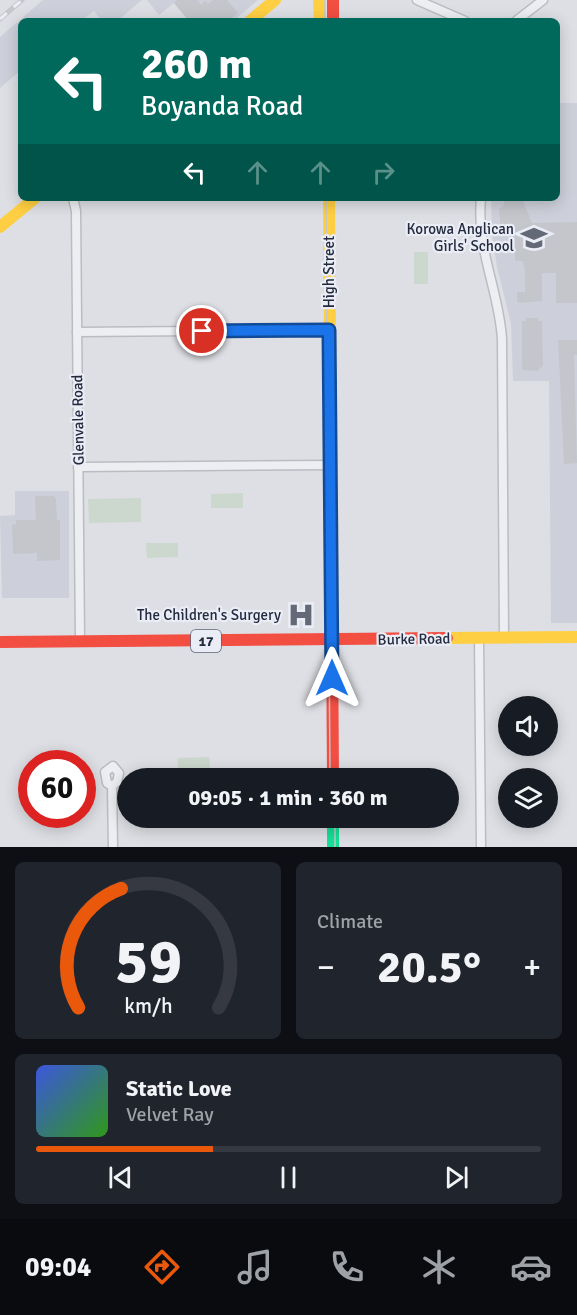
<!DOCTYPE html>
<meta charset="utf-8">
<style>
body{margin:0;font-family:Signika,sans-serif;background:#20242c;color:#f1f3f6;height:100vh;display:flex;flex-direction:column;font-size:22px;white-space:nowrap}
*{box-sizing:border-box;margin:0}
p{font-size:20px;color:#9ea1a6}
.icon{flex:none;width:33px;height:33px;fill:none;stroke:currentColor;stroke-width:2;stroke-linecap:round;stroke-linejoin:round}
.map{position:relative;height:847px;overflow:hidden}
.panel{display:flex;flex-direction:column;gap:15px;padding:15px;background:#0d0f14;flex:1}
.panel>*{flex:none}
.guide{position:absolute;left:18px;top:18px;width:542px;height:183px;border-radius:9px;box-shadow:0 3px 15px #0003;background:#00695c;color:#fff;overflow:hidden}
.controls{position:absolute;left:498px;top:696px;display:grid;gap:12px}
.controls a{display:grid;place-items:center;width:60px;height:60px;border-radius:50%;background:#171b24;box-shadow:0 3px 15px #0003;font-size:30px}
.speed{position:absolute;left:18px;top:750px;display:flex;gap:12px;font-size:30px;font-weight:700;text-align:center}
.speed>*{display:grid;place-content:center;width:78px;height:78px;border-radius:50%;background:#171b24;box-shadow:0 3px 15px #0003;line-height:1}
.speed .limit{border:9px solid #d22;background:#fff;color:#111}
.pin{position:absolute;display:grid;place-items:center;width:51px;height:51px;color:#fff;margin:-26px;border:3px solid #fff;border-radius:50%;box-shadow:0 2px 6px #0007}
.me{position:absolute;width:66px;margin:-33px;rotate:0deg;stroke-linejoin:round;filter:drop-shadow(0 0 4px #0008)}
.turn{display:flex;align-items:center;gap:21px;height:126px;padding:0 24px;font-size:27px}
.turn .icon{width:78px;height:78px;stroke-width:2.5}
.turn b{display:block;font-size:42px;line-height:51px}
.lanes{display:flex;align-items:center;height:57px;padding:0 24px;background:#0003;justify-content:center;gap:30px;direction:ltr}
.lanes .off{opacity:.35}
.big{font-size:45px;font-weight:700;line-height:1.1}
.panel .widget{flex:1;display:flex;flex-direction:column;justify-content:center;gap:9px;min-width:0;padding:0 21px;border-radius:9px;background:#20242c}
.panel .dial{align-items:center;gap:0}
.dial svg{height:156px;overflow:visible;fill:none;stroke:#363941;stroke-width:7;stroke-linecap:round;text-anchor:middle}
.dial text{fill:#f1f3f6;stroke:none}
.song{display:flex;align-items:center;gap:18px}
.cover{width:72px;height:72px;border-radius:9px;background:linear-gradient(135deg,hsl(230 70% 55%),hsl(110 70% 35%))}
.played{height:6px;border-radius:3px;background:linear-gradient(90deg,#ea580c 35%,#363941 35%)}
.keys{display:flex;justify-content:space-around;direction:ltr}
.heat{display:flex;justify-content:space-between;align-items:center;font-size:33px;direction:ltr}
.panel .tiles{flex:1;display:grid;gap:15px;grid-template-columns:1fr 1fr}
.widget:last-child{grid-column:span 2}
.trip{position:absolute;left:117px;top:768px;width:342px;height:60px;border-radius:30px;background:#171b24;box-shadow:0 3px 15px #0003;font-weight:700;line-height:60px;text-align:center}
.tab-bar{display:flex;height:96px;justify-content:space-around;align-items:center;background:#090b0e;color:#9ea1a6}
.tab-bar .icon{width:42px;height:42px}
.tab-bar .selected{color:#ea580c}
.tab-bar b{font-size:27px;color:#f1f3f6}
.map>svg:first-child{display:block}
.built{fill:#cdd0da}
.green{fill:#ccd8cd}
.building{fill:#c5c6cc}
.lines{fill:none;stroke-linecap:round;stroke-linejoin:round}
.street-casing{stroke:#bbbcc2;stroke-width:11}
.street{stroke:#edeef1;stroke-width:8}
.fast{stroke:#16e098;stroke-width:12}
.slow{stroke:#ffcf43;stroke-width:12}
.jam{stroke:#f24e42;stroke-width:12}
.tram{stroke:#c6c7cb;stroke-width:1.5}
.rail-casing{stroke:#c6c7cb;stroke-width:5}
.rail{stroke:#eaedf5;stroke-width:3;stroke-dasharray:9;stroke-linecap:butt}
.route-casing{stroke:#114b97;stroke-width:15}
.route{stroke:#1a73e8;stroke-width:10}
.labels{text-anchor:middle;stroke-width:4.5;stroke-linejoin:round;paint-order:stroke}
.shield{fill:#eaedf5;stroke:#5f6475;stroke-width:1.5}
.shield-label{font-size:14px;font-weight:bold;fill:#232a3e}
.poi-label{font-size:15px;fill:#232a3e;stroke:#eaedf5;text-anchor:end}
.street-label{font-size:15px;fill:#232a3e;stroke:#eaedf5}
</style>
<div class="map">
<svg width="577" height="847" viewBox="0 0 577 847">
<rect width="100%" height="100%" fill="#dedfe4"/>
<g class="built">
<polygon points="43,0 142,0 117,21 102,21 94,11 81,21 21,21 21,70 0,88 0,37"/>
<polygon points="147,0 258,0 233,21 189,21 174,3 159,15"/>
<polygon points="557,103 577,103 577,623 551,623 549,381 513,381 511,324 497,267 492,234 491,198 556,198"/>
<polygon points="15,491 69,491 69,598 2,598 0,516 15,515"/>
</g>
<g class="green">
<rect x="414" y="252" width="14" height="32"/>
<polygon points="243,493 243,508 211,508 211,494"/>
<polygon points="141,498 141,522 89,523 88,499"/>
<polygon points="146,543 178,543 178,557 147,558"/>
<polygon points="209,757 210,771 178,772 178,758"/>
</g>
<g class="building">
<polygon points="177,0 197,0 201,5 205,1 208,4 213,0 227,0 238,13 228,21 189,21 174,3"/>
<polygon points="505,198 525,198 523,201 532,223 577,222 577,303 556,303 556,273 542,273 542,301 519,303 517,301 517,292 525,292 525,271 523,261 515,261 515,230 501,232 499,208 503,207"/>
<polygon points="526,318 538,318 538,321 542,321 543,366 537,371 523,370 522,367 522,321 526,321"/>
<polygon points="558,340 577,340 577,355 574,355 577,463 564,464"/>
<polygon points="35,496 54,496 56,499 57,520 60,520 60,560 37,561 37,553 13,554 12,525 16,524 16,520 36,520"/>
</g>
<g class="lines">
<g class="street-casing">
<g id="street">
<polyline points="417,0 465,21"/>
<polyline points="516,21 543,0"/>
<polyline points="73,198 76,211 80,641"/>
<path d="M481 198C476 250 499 290 502 339L504 638"/>
<polyline points="77,332 329,330"/>
<polyline points="78,467 330,465"/>
<polyline points="479,638 481,847"/>
<polyline points="112,786 107,783 105,772 113,766 119,773 117,782 112,786 113,847"/>
</g>
</g>
<use href="#street" class="street"/>
<polyline class="fast" points="333,818 333,847"/>
<g class="slow">
<polyline points="319,0 320,21"/>
<polyline points="250,21 275,0"/>
<polyline points="329,198 331,487"/>
<polyline points="0,227 35,198"/>
<polyline points="447,638 577,637"/>
</g>
<g class="jam">
<polyline points="333,0 333,21"/>
<polyline points="331,487 333,778"/>
<polyline points="0,642 447,638"/>
</g>
<g class="tram">
<polyline points="325,21 325,0"/>
<polyline points="326,198 330,778"/>
<polyline points="335,818 335,847"/>
</g>
<g class="rail-casing">
<polyline id="rail" points="0,19 22,0"/>
</g>
<use href="#rail" class="rail"/>
</g>
<g class="lines">
<g class="route-casing">
<polyline id="route" points="202,331 329,330 332,678"/>
</g>
<use href="#route" class="route"/>
</g>
<defs>
<g id="school-bare" transform="scale(2.07)"><path d="M0-5L7-2L0 1L-7-2ZM-4 1L0 2.5L4 1V4Q0 6-4 4Z" fill="#646978" stroke="#eaedf5" stroke-width="2.5" paint-order="stroke"/></g>
<g id="hospital-bare" transform="scale(2.07)"><path d="M-5-5h3v3.5h4V-5h3V5h-3V1.5h-4V5h-3Z" fill="#646978" stroke="#eaedf5" stroke-width="2.5" paint-order="stroke"/></g>
</defs>
<g fill-rule="evenodd">
<use href="#school-bare" x="534" y="238"/>
<use href="#hospital-bare" x="301" y="615"/>
</g>
<g class="labels">
<rect class="shield" x="191" y="630" width="30" height="22" rx="4.5"/>
<g class="shield-label">
<text x="206" y="646">17</text>
</g>
<g class="poi-label">
<text x="514" y="234">Korowa Anglican<tspan x="514" dy="17">Girls' School</tspan></text>
<text x="281" y="620">The Children's Surgery</text>
</g>
<g class="street-label">
<text transform="translate(329 272) rotate(-90)" y="5">High Street</text>
<text transform="translate(78 420) rotate(-91)" y="5">Glenvale Road</text>
<text transform="translate(414 639) rotate(-1)" y="5">Burke Road</text>
</g>
</g>
</svg>
<div class="controls">
<a><svg class="icon" aria-label="sound" viewBox="0 0 24 24"><path d="M4 9h4l5-4v14l-5-4H4zM17 9q2 3 0 6"/></svg></a>
<a><svg class="icon" aria-label="layers" viewBox="0 0 24 24"><path d="M12 4l9 5-9 5-9-5zM3 14l9 5 9-5"/></svg></a>
</div>
<div class="speed"><div class="limit">60</div></div>
<div class="pin" style="left:202px;top:331px;background:#d93025"><svg class="icon" aria-label="arrive" viewBox="0 0 24 24"><path d="M6 21V4h12l-3 4 3 4H6"/></svg></div>
<svg class="me" style="left:332px;top:678px" viewBox="-20 -20 40 40"><path d="M0-17L14 15 0 8-14 15z" fill="#1a73e8" stroke="#fff" stroke-width="4"/></svg>
<div class="trip">09:05 · 1 min · 360 m</div>
<div class="guide">
<div class="turn"><svg class="icon" aria-label="left" viewBox="0 0 24 24"><path d="M17 20v-9H6M10 6l-5 5 5 5"/></svg><div><b>260 m</b>Boyanda Road</div></div>
<div class="lanes"><svg class="icon" aria-label="left" viewBox="0 0 24 24"><path d="M17 20v-9H6M10 6l-5 5 5 5"/></svg><svg class="icon off" aria-label="ahead" viewBox="0 0 24 24"><path d="M12 20V5M6 11l6-6 6 6"/></svg><svg class="icon off" aria-label="ahead" viewBox="0 0 24 24"><path d="M12 20V5M6 11l6-6 6 6"/></svg><svg class="icon off" aria-label="right" viewBox="0 0 24 24"><path d="M7 20v-9h11M14 6l5 5-5 5"/></svg></div>
</div>
</div>
<section class="panel">
<div class="tiles">
<div class="widget dial"><svg viewBox="0 0 100 80">
<path d="M14 69A42 42 0 1 1 86 69"/>
<path d="M14 69A42 42 0 0 1 36 8" stroke="#ea580c"/>
<text x="50" y="56" font-size="32" font-weight="700">59</text>
<text x="50" y="72" font-size="11">km/h</text>
</svg></div>
<div class="widget"><p>Climate</p>
<div class="heat"><a>−</a><b class="big">20.5°</b><a>+</a></div>
</div>
<div class="widget">
<div class="song"><i class="cover"></i><div><b>Static Love</b><p>Velvet Ray</p></div></div>
<div class="played"></div>
<div class="keys"><svg class="icon" aria-label="previous" viewBox="0 0 24 24"><path d="M18 5L8 12l10 7zM5 5v14"/></svg><svg class="icon" aria-label="pause" viewBox="0 0 24 24"><path d="M8 5v14M16 5v14"/></svg><svg class="icon" aria-label="next" viewBox="0 0 24 24"><path d="M6 5l10 7-10 7zM19 5v14"/></svg></div>
</div>
</div>
</section>
<nav class="tab-bar">
<b>09:04</b>
<svg class="icon selected" aria-label="directions" viewBox="0 0 24 24"><path d="M12 3l9 9-9 9-9-9zM9 14v-3h6M13 9l2 2-2 2"/></svg>
<svg class="icon" aria-label="music" viewBox="0 0 24 24"><path d="M9 18V5l10-2v13"/><circle cx="6" cy="18" r="3"/><circle cx="16" cy="16" r="3"/></svg>
<svg class="icon" aria-label="phone" viewBox="0 0 24 24"><path d="M5 4h4l2 5-3 2q2 4 5 5l2-3 5 2v4C11 20 4 13 5 4z"/></svg>
<svg class="icon" aria-label="climate" viewBox="0 0 24 24"><path d="M12 3v18M4 7l16 10M4 17L20 7"/></svg>
<svg class="icon" aria-label="car" viewBox="0 0 24 24"><path d="M5 17H2v-5l4-1 3-4h7l3 4 3 1v5h-3M9 17h6M6 11h13"/><circle cx="7" cy="17" r="2"/><circle cx="17" cy="17" r="2"/></svg>
</nav>
